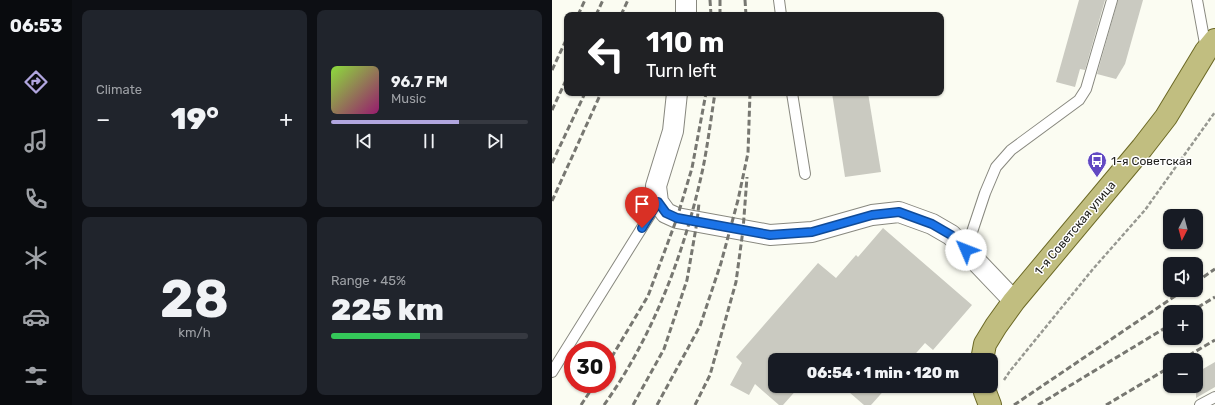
<!DOCTYPE html>
<meta charset="utf-8">
<style>
body{margin:0;font-family:Rubik,sans-serif;background:#20242c;color:#f1f3f6;height:100vh;display:flex;flex-direction:column;font-size:15px;white-space:nowrap}
*{box-sizing:border-box;margin:0}
p{font-size:13px;color:#9ea1a6}
.icon{flex:none;width:22px;height:22px;fill:none;stroke:currentColor;stroke-width:2;stroke-linecap:round;stroke-linejoin:round}
.map{position:relative;flex:1;overflow:hidden}
.side{display:flex;flex-direction:column;gap:10px;padding:10px;background:#0d0f14;width:480px}
.side>*{flex:none}
.hud{position:absolute;left:12px;top:12px;width:380px;height:84px;border-radius:8px;box-shadow:0 1px 3px #0004;background:#202124;color:#fff;overflow:hidden}
.needle{width:26px;rotate:186deg}
.buttons{position:absolute;left:611px;top:209px;display:grid;gap:8px}
.buttons a{display:grid;place-items:center;width:40px;height:40px;border-radius:8px;background:#171b24;box-shadow:0 1px 3px #0004;font-size:20px}
.speed{position:absolute;left:12px;top:341px;display:flex;gap:8px;font-size:20px;font-weight:700;text-align:center}
.speed>*{display:grid;place-content:center;width:52px;height:52px;border-radius:50%;background:#171b24;box-shadow:0 1px 3px #0004;line-height:1}
.speed .limit{border:6px solid #d22;background:#fff;color:#111}
.pin{position:absolute;display:grid;place-items:center;width:34px;height:34px;color:#fff;margin:-41px -17px;border-radius:50% 50% 50% 0;rotate:-45deg;box-shadow:0 0 4px #0007}
.pin .icon{rotate:45deg}
.me{position:absolute;width:44px;margin:-22px;rotate:314deg;stroke-linejoin:round;filter:drop-shadow(0 0 3px #0008)}
.turn{display:flex;align-items:center;gap:14px;height:84px;padding:0 16px;font-size:18px}
.turn .icon{width:52px;height:52px;stroke-width:2.5}
.turn b{display:block;font-size:28px;line-height:34px}
.big{font-size:30px;font-weight:800;line-height:1.1}
.side .card{flex:1;display:flex;flex-direction:column;justify-content:center;gap:6px;min-width:0;padding:0 14px;border-radius:8px;background:#20242c}
.side .dial{align-items:center;gap:0}
.dial b{font-size:52px;line-height:1}
.song{display:flex;align-items:center;gap:12px}
.cover{width:48px;height:48px;border-radius:6px;background:linear-gradient(135deg,hsl(90 70% 55%),hsl(320 70% 35%))}
.played{height:4px;border-radius:2px;background:linear-gradient(90deg,#b1a6df 65%,#363941 65%)}
.keys{display:flex;justify-content:space-around;direction:ltr}
.heat{display:flex;justify-content:space-between;align-items:center;font-size:22px;direction:ltr}
.charge{height:6px;border-radius:3px;background:linear-gradient(90deg,#34c759 45%,#363941 0)}
.side .tiles{flex:1;display:grid;gap:10px;grid-template-columns:repeat(2,1fr)}
.trip{position:absolute;left:216px;top:353px;width:230px;height:40px;border-radius:8px;background:#171b24;box-shadow:0 1px 3px #0004;font-weight:800;line-height:40px;text-align:center}
main{display:flex;flex:1;min-height:0}
.dock{display:flex;flex-direction:column;width:72px;justify-content:space-around;align-items:center;background:#090b0e;color:#9ea1a6}
.dock .icon{width:28px;height:28px}
.dock .active{color:#b1a6df}
.dock b{font-size:18px;color:#f1f3f6}
.map>svg:first-child{display:block}
.building{fill:#cacac1}
.lines{fill:none;stroke-linecap:round;stroke-linejoin:round}
.service-casing{stroke:#88887f;stroke-width:12}
.minor-casing{stroke:#88887f;stroke-width:22}
.primary-casing{stroke:#6c6925;stroke-width:24}
.path{stroke:#979891;stroke-width:2.5;stroke-dasharray:4 2;stroke-linecap:butt}
.service{stroke:#fff;stroke-width:10}
.minor{stroke:#fff;stroke-width:20}
.primary{stroke:#c1be80;stroke-width:22}
.rail{stroke:#777771;stroke-width:3;stroke-dasharray:6 3;stroke-linecap:butt}
.route-casing{stroke:#114b97;stroke-width:10}
.route{stroke:#1a73e8;stroke-width:7}
.labels{text-anchor:middle;stroke-width:3;stroke-linejoin:round;paint-order:stroke}
.poi-label{font-size:12px;fill:#1c1c19;stroke:#fff;text-anchor:start}
.street-label{font-size:12px;fill:#1c1c19;stroke:#fff}
</style>
<main>
<nav class="dock">
<b>06:53</b>
<svg class="icon active" aria-label="directions" viewBox="0 0 24 24"><path d="M12 3l9 9-9 9-9-9zM9 14v-3h6M13 9l2 2-2 2"/></svg>
<svg class="icon" aria-label="music" viewBox="0 0 24 24"><path d="M9 18V5l10-2v13"/><circle cx="6" cy="18" r="3"/><circle cx="16" cy="16" r="3"/></svg>
<svg class="icon" aria-label="phone" viewBox="0 0 24 24"><path d="M5 4h4l2 5-3 2q2 4 5 5l2-3 5 2v4C11 20 4 13 5 4z"/></svg>
<svg class="icon" aria-label="climate" viewBox="0 0 24 24"><path d="M12 3v18M4 7l16 10M4 17L20 7"/></svg>
<svg class="icon" aria-label="car" viewBox="0 0 24 24"><path d="M5 17H2v-5l4-1 3-4h7l3 4 3 1v5h-3M9 17h6M6 11h13"/><circle cx="7" cy="17" r="2"/><circle cx="17" cy="17" r="2"/></svg>
<svg class="icon" aria-label="filters" viewBox="0 0 24 24"><path d="M4 7h16M4 17h16"/><circle cx="9" cy="7" r="2"/><circle cx="15" cy="17" r="2"/></svg>
</nav>
<section class="side">
<div class="tiles">
<div class="card"><p>Climate</p>
<div class="heat"><a>−</a><b class="big">19°</b><a>+</a></div>
</div>
<div class="card">
<div class="song"><i class="cover"></i><div><b>96.7 FM</b><p>Music</p></div></div>
<div class="played"></div>
<div class="keys"><svg class="icon" aria-label="previous" viewBox="0 0 24 24"><path d="M18 5L8 12l10 7zM5 5v14"/></svg><svg class="icon" aria-label="pause" viewBox="0 0 24 24"><path d="M8 5v14M16 5v14"/></svg><svg class="icon" aria-label="next" viewBox="0 0 24 24"><path d="M6 5l10 7-10 7zM19 5v14"/></svg></div>
</div>
<div class="card dial"><b>28</b><p>km/h</p></div>
<div class="card"><p>Range · 45%</p><b class="big">225 km</b><div class="charge"></div></div>
</div>
</section>
<div class="map">
<svg width="663" height="405" viewBox="0 0 663 405">
<rect width="100%" height="100%" fill="#fbfcf2"/>
<g class="building">
<polygon points="527,0 553,0 533,70 528,69 523,87 504,82"/>
<polygon points="566,0 591,0 573,64 564,79 545,74"/>
<polygon points="280,93 316,93 329,172 293,177"/>
<polygon points="331,228 420,305 381,350 373,343 358,360 223,360 223,386 248,386 231,405 227,405 203,384 197,395 178,385 190,363 184,357 266,263 284,278 304,255 306,257"/>
<polygon points="663,362 663,387 644,398 644,373"/>
<polygon points="290,386 336,386 319,405 312,405"/>
</g>
<g class="lines">
<g class="service-casing">
<g id="service">
<polyline points="227,0 229,15"/>
<polyline points="645,0 654,49"/>
<polyline points="240,93 253,174"/>
<polyline points="414,250 433,193 444,167 459,150 527,100 534,89 560,0"/>
<polyline points="0,372 106,202"/>
<polyline points="648,405 663,397"/>
</g>
</g>
<g class="minor-casing">
<g id="minor">
<polyline points="134,15 134,0"/>
<polyline points="125,93 121,131 104,186 106,202 114,213 125,218 218,235 260,232 320,215 347,212 380,224 399,235 462,301"/>
</g>
</g>
<g class="primary-casing">
<g id="primary">
<polyline points="430,360 433,344 444,326 462,301 590,148 614,117 654,51 663,40"/>
<polyline points="432,386 433,392 438,405"/>
</g>
</g>
<polyline class="path" points="452,380 458,371 541,269 593,210 663,112"/>
<use href="#service" class="service"/>
<use href="#minor" class="minor"/>
<use href="#primary" class="primary"/>
<g class="rail">
<polyline points="158,0 159,15"/>
<polyline points="168,0 168,15"/>
<polyline points="193,0 194,15"/>
<polyline points="26,15 33,0"/>
<polyline points="44,15 51,0"/>
<polyline points="69,15 76,0"/>
<polyline points="85,15 86,13"/>
<polyline points="0,70 15,38"/>
<polyline points="0,110 15,78"/>
<polyline points="0,163 33,93"/>
<polyline points="0,201 49,93"/>
<polyline points="644,282 663,269"/>
<polyline points="638,312 663,297"/>
<polyline points="629,360 663,340"/>
<polyline points="55,365 96,296 125,218 140,168 154,93"/>
<polyline points="29,405 43,384"/>
<path d="M52 405C102 335 133 251 151 168 156 143 159 118 163 93"/>
<polyline points="81,405 112,349 135,280 145,222 147,203"/>
<polyline points="105,405 148,326 169,263 186,200 196,153 198,93"/>
<polyline points="143,405 158,375 184,282 191,230 195,177"/>
<polyline points="462,405 632,290"/>
<polyline points="486,405 618,325"/>
<polyline points="554,405 618,367"/>
</g>
</g>
<g class="lines">
<g class="route-casing">
<polyline id="route" points="90,228 106,202 114,213 125,218 218,235 260,232 320,215 347,212 380,224 399,235 414,250"/>
</g>
<use href="#route" class="route"/>
</g>
<defs>
<g id="bus-pin" transform="scale(1)"><path d="M0 17L-7.5 6A9.5 9.5 0 1 1 7.5 6Z" fill="#6249c2" stroke="#fff"/><path d="M-5-6H5V4H4V6H2V4H-2V6H-4V4H-5ZM-3.5-4V0h7V-4ZM-3.5 1.2v1.5H-2V1.2ZM2 1.2v1.5H3.5V1.2Z" fill="#fff"/></g>
</defs>
<g fill-rule="evenodd">
<use href="#bus-pin" x="545" y="161"/>
</g>
<g class="labels">
<g class="poi-label">
<text x="559" y="165">1-я Советская</text>
</g>
<g class="street-label">
<text transform="translate(523 228) rotate(-50)" y="4">1-я Советская улица</text>
</g>
</g>
</svg>
<div class="buttons">
<a><svg class="needle" viewBox="-14 -14 28 28"><path d="M0-13l5 13h-10z" fill="#e53935"/><path d="M0 13l5-13h-10z" fill="#9ea1a6"/></svg></a>
<a><svg class="icon" aria-label="sound" viewBox="0 0 24 24"><path d="M4 9h4l5-4v14l-5-4H4zM17 9q2 3 0 6"/></svg></a>
<a>+</a>
<a>−</a>
</div>
<div class="speed"><div class="limit">30</div></div>
<div class="pin" style="left:90px;top:228px;background:#d93025"><svg class="icon" aria-label="arrive" viewBox="0 0 24 24"><path d="M6 21V4h12l-3 4 3 4H6"/></svg></div>
<svg class="me" style="left:414px;top:250px" viewBox="-20 -20 40 40"><circle r="19" fill="#fff"/><path d="M0-13L10 11 0 6-10 11z" fill="#1a73e8"/></svg>
<div class="trip">06:54 · 1 min · 120 m</div>
<div class="hud">
<div class="turn"><svg class="icon" aria-label="left" viewBox="0 0 24 24"><path d="M17 20v-9H6M10 6l-5 5 5 5"/></svg><div><b>110 m</b>Turn left</div></div>
</div>
</div>
</main>
